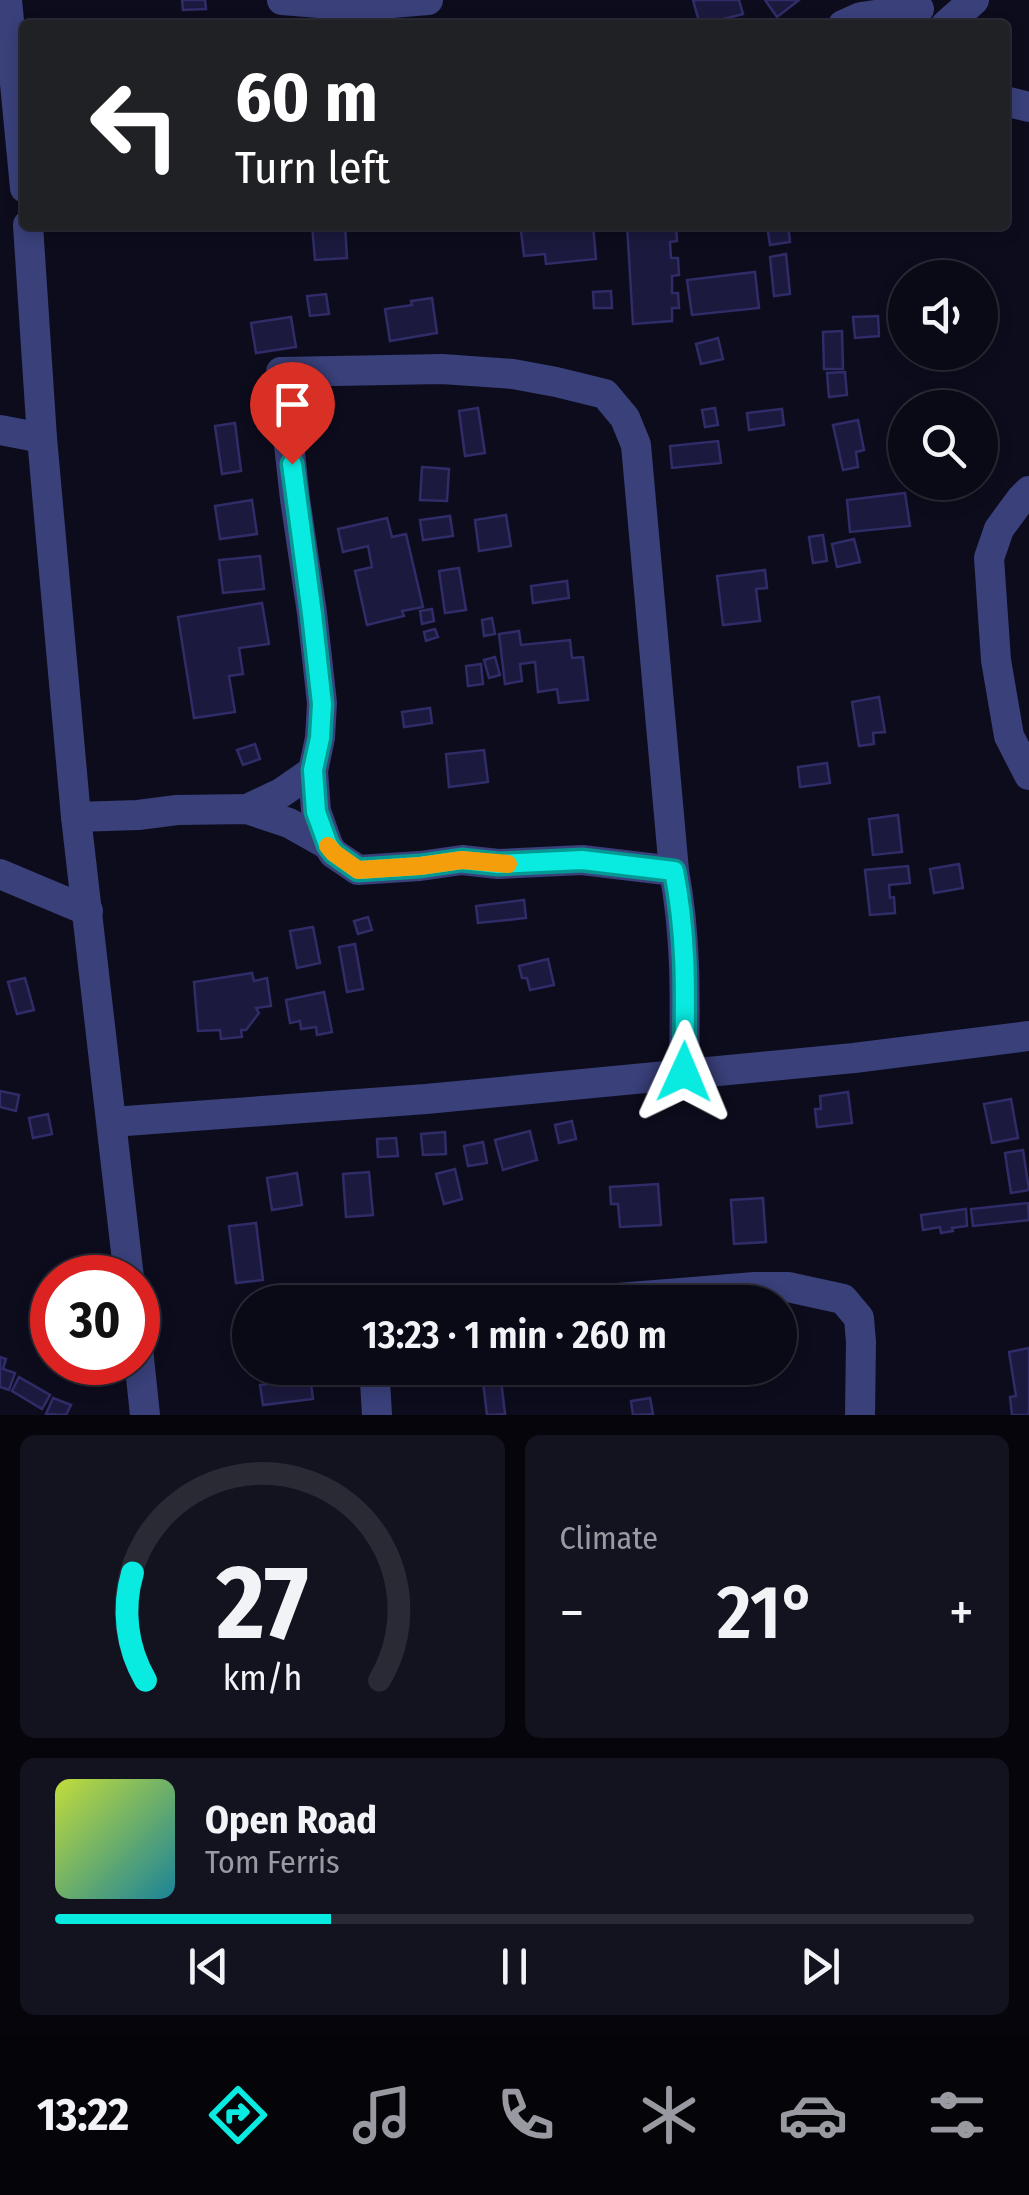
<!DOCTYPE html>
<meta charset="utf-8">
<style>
body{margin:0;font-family:"Fira Sans Condensed",sans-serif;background:#13121f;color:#f1f3f6;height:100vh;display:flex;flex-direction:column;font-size:38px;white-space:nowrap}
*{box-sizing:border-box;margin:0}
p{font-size:32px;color:#999aa1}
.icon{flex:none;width:55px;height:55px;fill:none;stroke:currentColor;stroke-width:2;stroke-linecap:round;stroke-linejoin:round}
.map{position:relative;height:1415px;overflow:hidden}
.details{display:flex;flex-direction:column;gap:20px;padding:20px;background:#06050c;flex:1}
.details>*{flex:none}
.banner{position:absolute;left:20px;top:20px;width:990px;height:210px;border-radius:10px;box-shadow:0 5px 15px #0003,0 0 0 2px #2a2a35;background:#202124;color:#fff;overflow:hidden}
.fabs{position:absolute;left:888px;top:260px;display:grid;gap:20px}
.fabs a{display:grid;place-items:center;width:110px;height:110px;border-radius:50%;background:#0a0916;box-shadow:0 5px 15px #0003,0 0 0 2px #2a2a35;font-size:50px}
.speed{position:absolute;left:30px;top:1255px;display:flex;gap:20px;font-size:50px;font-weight:700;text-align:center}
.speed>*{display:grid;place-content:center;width:130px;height:130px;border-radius:50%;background:#0a0916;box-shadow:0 5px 15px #0003,0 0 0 2px #2a2a35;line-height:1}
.speed .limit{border:15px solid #d22;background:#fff;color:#111}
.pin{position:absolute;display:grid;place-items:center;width:85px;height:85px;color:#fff;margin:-102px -42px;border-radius:50% 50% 50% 0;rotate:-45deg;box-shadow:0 0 10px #0007}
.pin .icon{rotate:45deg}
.me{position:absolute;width:110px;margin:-55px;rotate:1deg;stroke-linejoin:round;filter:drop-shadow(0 0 8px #0008)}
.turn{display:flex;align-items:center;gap:35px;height:210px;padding:0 50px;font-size:45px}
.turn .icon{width:130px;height:130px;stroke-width:2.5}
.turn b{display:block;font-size:70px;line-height:85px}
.big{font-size:75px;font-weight:600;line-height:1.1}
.details .tile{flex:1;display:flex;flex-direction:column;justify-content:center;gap:15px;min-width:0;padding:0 35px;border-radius:15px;background:#13121f}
.details .dial{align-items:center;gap:0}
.dial svg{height:260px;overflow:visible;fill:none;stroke:#2a2a35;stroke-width:7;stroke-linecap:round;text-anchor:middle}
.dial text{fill:#f1f3f6;stroke:none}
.song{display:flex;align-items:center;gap:30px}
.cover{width:120px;height:120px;border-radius:15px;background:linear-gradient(135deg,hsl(70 70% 55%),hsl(190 70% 35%))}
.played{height:10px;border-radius:5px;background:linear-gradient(90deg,#09eae0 30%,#2a2a35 30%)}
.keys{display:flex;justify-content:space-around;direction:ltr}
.heat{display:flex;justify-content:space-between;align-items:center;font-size:55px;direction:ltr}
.details .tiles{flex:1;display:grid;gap:20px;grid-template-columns:1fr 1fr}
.tile:last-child{grid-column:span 2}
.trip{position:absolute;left:232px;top:1285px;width:565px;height:100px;border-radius:50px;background:#0a0916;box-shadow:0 5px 15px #0003,0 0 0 2px #2a2a35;font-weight:600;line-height:100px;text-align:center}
.dock{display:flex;height:160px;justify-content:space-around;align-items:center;background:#040409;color:#999aa1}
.dock .icon{width:70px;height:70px}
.dock .selected{color:#09eae0}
.dock b{font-size:45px;color:#f1f3f6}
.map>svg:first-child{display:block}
.building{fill:#1b193d;stroke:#2f2c68;stroke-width:2.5}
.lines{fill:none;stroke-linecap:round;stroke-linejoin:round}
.minor{stroke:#39407a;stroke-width:30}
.route-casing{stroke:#069892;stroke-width:25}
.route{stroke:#09eae0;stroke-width:18}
.slow{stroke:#f59e0b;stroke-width:18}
</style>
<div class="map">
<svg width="1029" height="1415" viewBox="0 0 1029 1415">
<rect width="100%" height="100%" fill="#0d0c1d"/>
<g class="building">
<polygon points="182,0 205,0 206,9 183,10"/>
<polygon points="693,0 739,0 743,14 700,25"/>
<polygon points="765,0 799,0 777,17"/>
<polygon points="312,225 345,225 347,258 315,260"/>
<polygon points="593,225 596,259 546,264 545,254 524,256 521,231 566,225"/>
<polygon points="627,225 676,225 677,241 670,242 671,258 678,258 679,275 672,276 672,293 678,293 679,308 672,308 672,321 633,324"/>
<polygon points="767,225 788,225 790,242 770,245"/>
<polygon points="786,254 790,294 774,296 770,257"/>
<polygon points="755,272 759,308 692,315 687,280"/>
<polygon points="611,291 612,308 594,308 593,292"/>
<polygon points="326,294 329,314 310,316 307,296"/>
<polygon points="432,298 437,333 390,341 385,309 412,305 411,301"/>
<polygon points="878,316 879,336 855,338 853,317"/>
<polygon points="291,317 296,347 256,353 251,323"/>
<polygon points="842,331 843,369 824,369 823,332"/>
<polygon points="718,338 723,359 701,364 696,344"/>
<polygon points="845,372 847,395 829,397 827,373"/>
<polygon points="478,408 485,453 465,456 459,411"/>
<polygon points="715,408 718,425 705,427 702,410"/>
<polygon points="782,409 784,425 749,430 747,413"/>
<polygon points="858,420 864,450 856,452 858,467 843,470 833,425"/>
<polygon points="235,423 241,471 222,474 215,426"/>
<polygon points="718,441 721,463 672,468 670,446"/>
<polygon points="422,467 449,469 447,501 420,500"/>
<polygon points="905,493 910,526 850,532 847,500"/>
<polygon points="252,500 257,534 220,539 215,506"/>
<polygon points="506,515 511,546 479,551 475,520"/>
<polygon points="450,516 453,536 423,540 420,520"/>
<polygon points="387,518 392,537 406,534 423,607 402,611 404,616 367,625 355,571 372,567 368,546 343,552 338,529"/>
<polygon points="823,535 827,561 813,563 809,537"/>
<polygon points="854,539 860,562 837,567 832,544"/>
<polygon points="260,556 264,589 223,593 219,560"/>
<polygon points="459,568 466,610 445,613 439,571"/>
<polygon points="765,570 767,588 756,589 760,621 723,625 717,576"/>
<polygon points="567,581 569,598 533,603 531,586"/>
<polygon points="262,603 269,644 239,648 243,674 229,676 235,712 194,718 178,617"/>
<polygon points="432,609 434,621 422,624 420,611"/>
<polygon points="492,618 495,634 484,636 482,620"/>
<polygon points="435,629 438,637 426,641 424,632"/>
<polygon points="519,631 521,645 570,640 572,658 583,657 588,700 559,703 557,689 538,692 535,662 520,664 522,681 505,684 499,634"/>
<polygon points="495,657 500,675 489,678 484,660"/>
<polygon points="481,664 483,684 468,686 466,666"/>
<polygon points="879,697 885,732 873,733 874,744 859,746 852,702"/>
<polygon points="430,708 432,723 404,727 402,712"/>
<polygon points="255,744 260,759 243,765 237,750"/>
<polygon points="484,750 488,782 449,787 446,754"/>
<polygon points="827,763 830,783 800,787 798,767"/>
<polygon points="898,815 902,852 873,855 869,819"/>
<polygon points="959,864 963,888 934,893 930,869"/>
<polygon points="908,866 910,883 889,885 890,898 894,897 895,913 870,915 865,870"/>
<polygon points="524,900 526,918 478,923 476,906"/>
<polygon points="368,917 372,930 358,934 354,921"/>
<polygon points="313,927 320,963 297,968 290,931"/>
<polygon points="355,944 363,989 347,992 339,947"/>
<polygon points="548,959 554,985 530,990 527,978 522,978 519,966"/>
<polygon points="252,973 254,981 267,978 271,1006 256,1008 259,1013 246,1030 241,1030 242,1037 221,1039 220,1030 198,1031 194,982"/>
<polygon points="25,978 34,1010 17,1014 8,982"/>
<polygon points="324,992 332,1032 317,1035 316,1027 301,1029 300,1021 290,1023 286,1000"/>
<polygon points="0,1091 19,1095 16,1111 0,1107"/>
<polygon points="848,1092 852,1123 817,1127 815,1109 821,1109 820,1096"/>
<polygon points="1011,1099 1018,1138 992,1143 984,1104"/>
<polygon points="48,1114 52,1134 33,1138 29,1118"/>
<polygon points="572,1121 576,1139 559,1143 555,1125"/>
<polygon points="530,1131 537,1160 503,1170 495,1140"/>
<polygon points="445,1132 446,1154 423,1155 421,1134"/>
<polygon points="396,1138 398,1156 378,1157 377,1139"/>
<polygon points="483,1142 487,1163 468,1166 464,1146"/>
<polygon points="1023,1150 1029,1190 1011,1193 1005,1153"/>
<polygon points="455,1169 462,1199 444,1204 436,1174"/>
<polygon points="369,1172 373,1215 346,1217 343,1174"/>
<polygon points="297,1173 302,1205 272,1210 267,1178"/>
<polygon points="658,1184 661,1225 620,1227 618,1204 611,1204 610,1187"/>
<polygon points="763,1198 766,1242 734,1244 731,1200"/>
<polygon points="1028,1203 1029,1220 973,1226 971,1209"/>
<polygon points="966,1209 967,1226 952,1228 953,1231 941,1233 940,1227 923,1230 921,1215"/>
<polygon points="256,1223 263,1280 236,1283 229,1226"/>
<polygon points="1029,1348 1029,1415 1012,1415 1010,1397 1016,1396 1009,1352"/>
<polygon points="0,1357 6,1359 3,1369 15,1373 9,1390 0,1387"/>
<polygon points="309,1368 313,1399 263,1405 260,1385 293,1381 292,1370"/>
<polygon points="482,1368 501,1368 502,1375 484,1378"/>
<polygon points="19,1377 50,1395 42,1409 12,1391"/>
<polygon points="501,1380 505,1414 487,1415 483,1382"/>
<polygon points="53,1398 71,1405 66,1415 46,1414"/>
<polygon points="650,1398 653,1414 633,1415 631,1401"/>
</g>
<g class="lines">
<g class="minor">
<polyline points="7,0 25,188"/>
<polyline points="282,0 356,6 428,0"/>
<polyline points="843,25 861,17 919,9"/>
<polyline points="946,25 974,0"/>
<polyline points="1005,101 1029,107"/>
<polyline points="28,225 42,438 76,817 129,1278"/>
<polyline points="0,430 42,438"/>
<polyline points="1029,491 1021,499 999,529 989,558 996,660 1009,736 1029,775"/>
<polyline points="247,809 281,793 313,771"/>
<polyline points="76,817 138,815 177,810 247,809 289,823 328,845 333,853 358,870 420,866 462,860 498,864 582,860 674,871"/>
<path d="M328 845 316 811 313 771 320 738 322 703 312 613 295 499 281 372 442 369 513 374 556 382 605 394 625 418 636 445 674 871C687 941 685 1002 684 1072"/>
<polyline points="0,874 88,911"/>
<polyline points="112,1122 426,1099 854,1058 1029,1036"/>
<polyline points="568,1302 755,1287 788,1287 843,1299 859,1318 861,1342 860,1415"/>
<polyline points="138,1349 145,1415"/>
<polyline points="377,1415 375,1381 377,1368"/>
</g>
</g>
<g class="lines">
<g class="route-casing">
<path id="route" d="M292 464 312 614 322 704 320 738 313 770 316 812 328 845 334 853 358 870 420 866 462 860 498 864 582 860 674 871C688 942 685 1002 684 1072"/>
</g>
<use href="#route" class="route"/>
<polyline class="slow" points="328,846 334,853 358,870 420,866 462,860 508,864"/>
</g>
</svg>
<div class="fabs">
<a><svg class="icon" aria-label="sound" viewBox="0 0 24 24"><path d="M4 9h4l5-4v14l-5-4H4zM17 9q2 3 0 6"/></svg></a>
<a><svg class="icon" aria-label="search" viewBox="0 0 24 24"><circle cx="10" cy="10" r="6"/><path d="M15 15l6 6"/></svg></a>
</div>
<div class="speed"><div class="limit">30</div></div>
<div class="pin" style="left:292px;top:464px;background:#d93025"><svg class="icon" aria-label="arrive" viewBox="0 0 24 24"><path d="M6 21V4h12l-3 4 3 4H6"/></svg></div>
<svg class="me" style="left:684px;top:1072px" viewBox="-20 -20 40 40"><path d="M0-17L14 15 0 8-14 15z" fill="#09eae0" stroke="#fff" stroke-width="4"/></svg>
<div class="trip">13:23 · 1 min · 260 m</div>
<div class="banner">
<div class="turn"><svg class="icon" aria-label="left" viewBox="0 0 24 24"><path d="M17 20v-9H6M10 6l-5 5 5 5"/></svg><div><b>60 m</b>Turn left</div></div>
</div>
</div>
<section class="details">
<div class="tiles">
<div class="tile dial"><svg viewBox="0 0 100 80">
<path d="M14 69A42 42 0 1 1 86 69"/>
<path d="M14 69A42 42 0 0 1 10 36" stroke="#09eae0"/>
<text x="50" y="56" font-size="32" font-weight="700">27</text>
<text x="50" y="72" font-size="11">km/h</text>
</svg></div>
<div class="tile"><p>Climate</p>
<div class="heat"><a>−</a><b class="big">21°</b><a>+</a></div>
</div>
<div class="tile">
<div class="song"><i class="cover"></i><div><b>Open Road</b><p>Tom Ferris</p></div></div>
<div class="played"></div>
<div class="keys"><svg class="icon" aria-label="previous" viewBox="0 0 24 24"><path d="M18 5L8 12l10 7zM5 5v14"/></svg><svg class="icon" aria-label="pause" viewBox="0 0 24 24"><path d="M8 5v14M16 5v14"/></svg><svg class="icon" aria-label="next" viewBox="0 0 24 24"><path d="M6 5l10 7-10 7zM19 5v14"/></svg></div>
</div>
</div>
</section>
<nav class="dock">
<b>13:22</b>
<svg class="icon selected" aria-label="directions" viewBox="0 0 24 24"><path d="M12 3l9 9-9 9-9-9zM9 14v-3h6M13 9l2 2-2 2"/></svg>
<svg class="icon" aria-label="music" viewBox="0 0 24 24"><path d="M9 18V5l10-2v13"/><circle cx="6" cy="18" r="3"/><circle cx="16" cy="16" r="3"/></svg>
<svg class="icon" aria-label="phone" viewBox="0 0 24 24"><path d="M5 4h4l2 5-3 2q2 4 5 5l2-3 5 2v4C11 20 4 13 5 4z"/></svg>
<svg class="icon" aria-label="climate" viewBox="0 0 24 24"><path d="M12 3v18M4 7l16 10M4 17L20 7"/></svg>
<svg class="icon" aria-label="car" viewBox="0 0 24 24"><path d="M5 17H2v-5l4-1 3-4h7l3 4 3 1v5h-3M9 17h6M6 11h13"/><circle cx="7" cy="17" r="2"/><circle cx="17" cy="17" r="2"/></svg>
<svg class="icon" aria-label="filters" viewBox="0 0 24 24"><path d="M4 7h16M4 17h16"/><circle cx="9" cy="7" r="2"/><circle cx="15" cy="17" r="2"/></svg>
</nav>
